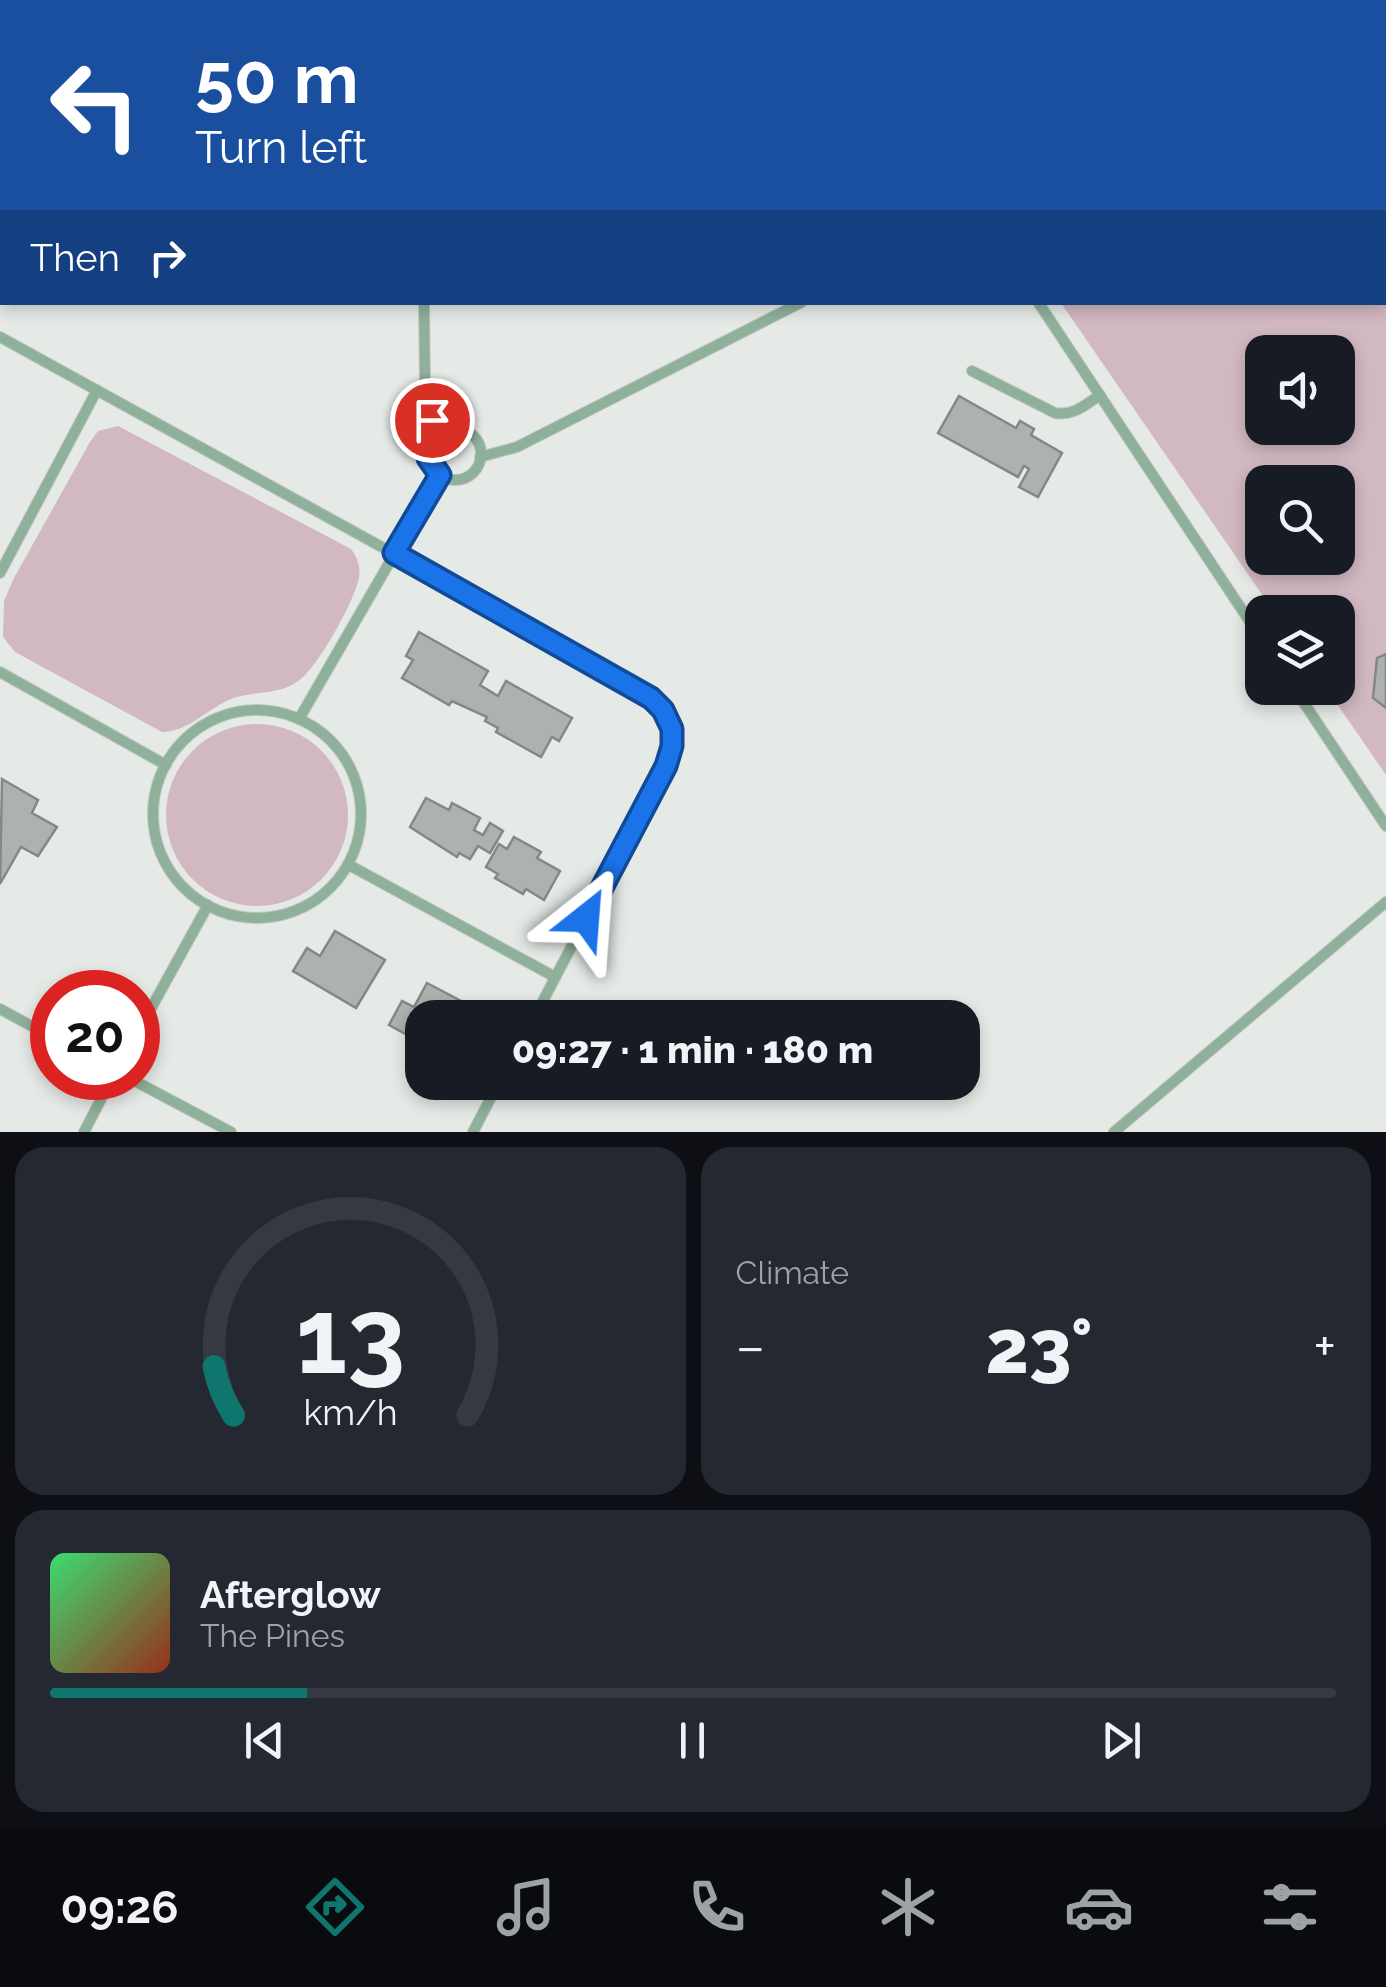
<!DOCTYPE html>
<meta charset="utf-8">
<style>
body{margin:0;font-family:Raleway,sans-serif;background:#242831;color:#f1f3f6;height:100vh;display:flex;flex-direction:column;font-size:38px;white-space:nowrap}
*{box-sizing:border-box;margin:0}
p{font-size:32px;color:#9ea1a6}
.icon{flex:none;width:55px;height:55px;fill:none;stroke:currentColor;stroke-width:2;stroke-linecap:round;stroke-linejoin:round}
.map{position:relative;height:1132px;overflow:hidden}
.drawer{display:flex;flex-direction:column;gap:15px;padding:15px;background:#0d0f14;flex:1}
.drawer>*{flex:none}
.hud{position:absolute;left:0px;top:0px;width:1388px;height:305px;box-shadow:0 5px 15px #0003;background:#1a4fa0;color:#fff;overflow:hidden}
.fabs{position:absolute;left:1245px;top:335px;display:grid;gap:20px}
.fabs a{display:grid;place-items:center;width:110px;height:110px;border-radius:20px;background:#171b24;box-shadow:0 5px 15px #0003;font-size:50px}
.speed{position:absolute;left:30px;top:970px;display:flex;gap:20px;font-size:50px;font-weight:700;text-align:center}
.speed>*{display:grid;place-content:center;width:130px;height:130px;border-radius:50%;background:#171b24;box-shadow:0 5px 15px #0003;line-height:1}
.speed .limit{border:15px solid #d22;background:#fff;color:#111}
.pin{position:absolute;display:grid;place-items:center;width:85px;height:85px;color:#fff;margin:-42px;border:5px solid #fff;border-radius:50%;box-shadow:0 2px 10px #0007}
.me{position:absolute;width:110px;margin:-55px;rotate:28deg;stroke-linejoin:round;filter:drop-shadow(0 0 8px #0008)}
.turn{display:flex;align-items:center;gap:35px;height:210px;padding:0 30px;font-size:45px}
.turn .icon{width:130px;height:130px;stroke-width:2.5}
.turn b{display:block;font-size:70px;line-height:85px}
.then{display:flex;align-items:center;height:95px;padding:0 30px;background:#0003;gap:20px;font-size:38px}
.big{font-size:75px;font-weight:800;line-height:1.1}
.drawer .card{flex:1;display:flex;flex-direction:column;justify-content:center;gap:15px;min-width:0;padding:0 35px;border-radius:30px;background:#242831}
.drawer .dial{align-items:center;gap:0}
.dial svg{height:260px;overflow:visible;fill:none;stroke:#363941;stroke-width:7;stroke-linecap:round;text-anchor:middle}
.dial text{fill:#f1f3f6;stroke:none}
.song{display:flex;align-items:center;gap:30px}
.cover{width:120px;height:120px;border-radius:15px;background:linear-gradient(135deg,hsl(140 70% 55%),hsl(10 70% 35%))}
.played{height:10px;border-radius:5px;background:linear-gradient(90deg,#0f766e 20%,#363941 20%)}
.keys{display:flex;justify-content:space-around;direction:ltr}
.heat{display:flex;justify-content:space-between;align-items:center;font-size:55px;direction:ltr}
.drawer .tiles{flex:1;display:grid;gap:15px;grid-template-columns:1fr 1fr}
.card:last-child{grid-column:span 2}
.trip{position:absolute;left:405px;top:1000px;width:575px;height:100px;border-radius:30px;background:#171b24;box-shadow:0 5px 15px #0003;font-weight:800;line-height:100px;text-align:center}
.tab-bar{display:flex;height:160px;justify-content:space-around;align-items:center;background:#090b0e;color:#9ea1a6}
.tab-bar .icon{width:70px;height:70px}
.tab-bar .current{color:#0f766e}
.tab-bar b{font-size:45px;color:#f1f3f6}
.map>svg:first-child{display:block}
.green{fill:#d2b8c1;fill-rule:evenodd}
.building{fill:#adb2ae;stroke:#848885;stroke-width:2.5}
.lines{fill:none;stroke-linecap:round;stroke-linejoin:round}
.lane-casing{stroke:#c3c7c3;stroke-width:12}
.lane{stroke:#8fb09a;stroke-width:10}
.route-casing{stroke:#114b97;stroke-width:25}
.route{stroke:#1a73e8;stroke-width:18}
</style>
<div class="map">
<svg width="1386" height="1132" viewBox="0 0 1386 1132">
<rect width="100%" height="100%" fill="#e5eae6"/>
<g class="green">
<path d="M854 0H1386V775L1326 688H1338V612H1274L1061 303 1385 302V2ZM1262 352H1338V428H1262ZM1262 482H1338V558H1262Z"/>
<path d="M118 426 351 549C357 557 361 567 359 577 356 599 316 671 297 682 278 695 252 691 231 699 207 709 188 732 162 732L15 652 3 637 4 601 14 578 90 442 98 431Z"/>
<circle cx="257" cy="815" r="91"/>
</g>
<g class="building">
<polygon points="959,396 1016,428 1020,421 1034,429 1031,435 1062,453 1038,497 1019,487 1029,469 1024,466 1018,477 938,433"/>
<polygon points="419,632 488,671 480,685 498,696 506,681 572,718 559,741 552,737 541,757 496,732 498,728 485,721 487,717 452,701 449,705 402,678 413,660 406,656"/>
<polygon points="1386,654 1386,708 1373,698 1377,658"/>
<polygon points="2,779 38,800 32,813 57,827 38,856 21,847 0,884"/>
<polygon points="426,798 449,810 452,803 480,818 474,830 483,835 490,823 503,831 490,853 478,846 470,859 459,853 457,857 410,827"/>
<polygon points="514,837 541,852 537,858 560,871 544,900 526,889 523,894 495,878 498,874 486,867 499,844 507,849"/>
<polygon points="335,931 385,960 356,1008 293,971 307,948 320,956"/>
<polygon points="427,983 478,1010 473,1018 422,1018 422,1043 389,1025 402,1001 414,1007"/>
</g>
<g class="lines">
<g class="lane-casing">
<g id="lane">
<polyline points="79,0 85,2"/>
<polyline points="422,0 422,2"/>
<polyline points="836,0 838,2"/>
<polyline points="739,2 744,0"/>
<polyline points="1252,2 1253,0"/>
<polyline points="424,302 425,384 437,434"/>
<polyline points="1038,302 1262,640"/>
<path d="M0 337 620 678C659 703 681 716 666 766L534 1018"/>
<path d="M972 371 1055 413C1074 416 1085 405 1100 395"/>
<circle cx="455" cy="454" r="26"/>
<polyline points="480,457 517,447 802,302"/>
<polyline points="0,573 97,390"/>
<polyline points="0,672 166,765"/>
<polyline points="1294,688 1386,826"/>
<circle cx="257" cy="814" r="104"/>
<polyline points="299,719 440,475"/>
<polyline points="349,865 555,977"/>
<polyline points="0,1009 52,1037"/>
<polyline points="138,1032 208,905"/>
<polyline points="129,1078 231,1132"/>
<polyline points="84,1132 112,1078"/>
<polyline points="473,1132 499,1082"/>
<polyline points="1114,1132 1386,902"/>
</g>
</g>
<use href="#lane" class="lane"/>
</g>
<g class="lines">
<g class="route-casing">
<polyline id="route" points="432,420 437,434 432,441 428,458 440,475 394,553 651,698 663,710 672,729 672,746 666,766 586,918"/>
</g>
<use href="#route" class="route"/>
</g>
</svg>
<div class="fabs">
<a><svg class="icon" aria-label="sound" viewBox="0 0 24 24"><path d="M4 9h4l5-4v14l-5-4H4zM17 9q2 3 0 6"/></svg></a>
<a><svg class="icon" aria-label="search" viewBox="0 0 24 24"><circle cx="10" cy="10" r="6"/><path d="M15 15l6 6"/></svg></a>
<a><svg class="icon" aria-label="layers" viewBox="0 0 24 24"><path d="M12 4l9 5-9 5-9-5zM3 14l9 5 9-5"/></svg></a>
</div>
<div class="speed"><div class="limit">20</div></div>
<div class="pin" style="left:432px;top:420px;background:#d93025"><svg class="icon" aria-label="arrive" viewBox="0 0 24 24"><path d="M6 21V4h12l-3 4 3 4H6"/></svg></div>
<svg class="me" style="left:586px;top:918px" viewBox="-20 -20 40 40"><path d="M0-17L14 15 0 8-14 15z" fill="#1a73e8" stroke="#fff" stroke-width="4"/></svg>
<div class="trip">09:27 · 1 min · 180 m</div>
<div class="hud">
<div class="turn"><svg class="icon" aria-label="left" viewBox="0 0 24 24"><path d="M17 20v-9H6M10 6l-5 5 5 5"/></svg><div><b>50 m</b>Turn left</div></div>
<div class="then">Then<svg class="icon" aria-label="right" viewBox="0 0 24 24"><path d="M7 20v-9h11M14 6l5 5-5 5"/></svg></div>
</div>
</div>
<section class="drawer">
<div class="tiles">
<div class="card dial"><svg viewBox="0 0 100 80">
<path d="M14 69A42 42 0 1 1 86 69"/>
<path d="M14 69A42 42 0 0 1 8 54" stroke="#0f766e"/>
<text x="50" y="56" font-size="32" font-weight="700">13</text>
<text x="50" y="72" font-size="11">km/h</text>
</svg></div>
<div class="card"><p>Climate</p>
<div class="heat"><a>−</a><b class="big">23°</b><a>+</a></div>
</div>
<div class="card">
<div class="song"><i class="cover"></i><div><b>Afterglow</b><p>The Pines</p></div></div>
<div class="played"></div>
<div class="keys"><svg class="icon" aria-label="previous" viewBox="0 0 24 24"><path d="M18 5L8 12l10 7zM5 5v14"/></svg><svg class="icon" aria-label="pause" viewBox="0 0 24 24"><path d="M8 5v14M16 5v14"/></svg><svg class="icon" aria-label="next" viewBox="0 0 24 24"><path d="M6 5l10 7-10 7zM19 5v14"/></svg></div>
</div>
</div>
</section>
<nav class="tab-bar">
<b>09:26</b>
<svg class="icon current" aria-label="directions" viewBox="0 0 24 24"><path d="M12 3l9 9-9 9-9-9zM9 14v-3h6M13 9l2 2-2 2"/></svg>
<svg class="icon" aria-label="music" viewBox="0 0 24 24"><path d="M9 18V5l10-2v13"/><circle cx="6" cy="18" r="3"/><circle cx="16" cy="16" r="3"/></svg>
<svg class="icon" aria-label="phone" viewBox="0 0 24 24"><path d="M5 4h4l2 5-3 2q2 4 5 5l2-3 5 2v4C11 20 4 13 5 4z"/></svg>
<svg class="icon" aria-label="climate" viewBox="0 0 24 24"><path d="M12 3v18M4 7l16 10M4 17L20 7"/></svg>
<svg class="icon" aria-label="car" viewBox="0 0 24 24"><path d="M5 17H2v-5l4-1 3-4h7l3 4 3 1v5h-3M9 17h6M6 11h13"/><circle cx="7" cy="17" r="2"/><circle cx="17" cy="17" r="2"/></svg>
<svg class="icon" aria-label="filters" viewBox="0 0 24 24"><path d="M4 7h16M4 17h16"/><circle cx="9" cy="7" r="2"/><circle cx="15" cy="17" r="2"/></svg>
</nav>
